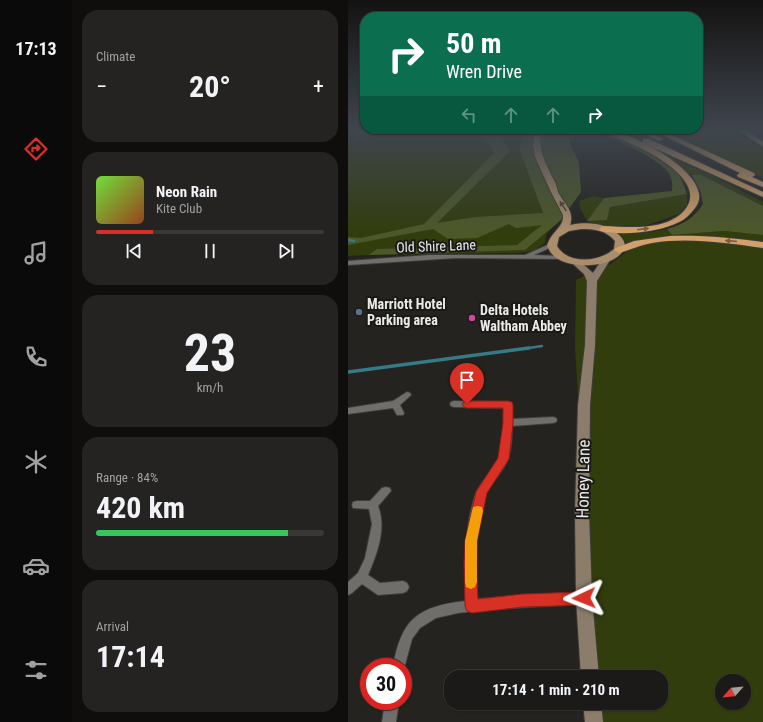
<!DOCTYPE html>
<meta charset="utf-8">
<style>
body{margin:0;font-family:"Roboto Condensed",sans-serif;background:#242321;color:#f1f3f6;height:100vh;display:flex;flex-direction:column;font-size:15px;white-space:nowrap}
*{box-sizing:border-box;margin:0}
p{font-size:13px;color:#a0a1a2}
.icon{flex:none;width:22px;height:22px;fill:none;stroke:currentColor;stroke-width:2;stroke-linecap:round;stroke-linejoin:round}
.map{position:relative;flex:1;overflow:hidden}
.side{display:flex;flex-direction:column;gap:10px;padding:10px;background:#0f0e0d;width:276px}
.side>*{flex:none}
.guide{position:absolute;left:12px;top:12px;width:343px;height:122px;border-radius:16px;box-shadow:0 1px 3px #0004,0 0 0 1px #393837;background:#0b6e4f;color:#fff;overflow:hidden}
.needle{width:26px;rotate:243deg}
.controls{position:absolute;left:367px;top:674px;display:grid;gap:8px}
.controls a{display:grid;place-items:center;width:36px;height:36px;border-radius:50%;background:#1b1a18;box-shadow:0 1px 3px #0004,0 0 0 1px #393837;font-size:20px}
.speed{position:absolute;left:12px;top:658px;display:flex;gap:8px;font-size:20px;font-weight:700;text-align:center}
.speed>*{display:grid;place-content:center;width:52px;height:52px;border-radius:50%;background:#1b1a18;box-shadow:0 1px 3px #0004,0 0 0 1px #393837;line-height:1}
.speed .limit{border:6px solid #d22;background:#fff;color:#111}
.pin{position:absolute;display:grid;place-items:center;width:34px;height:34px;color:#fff;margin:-41px -17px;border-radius:50% 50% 50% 0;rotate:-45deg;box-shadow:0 0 4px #0007}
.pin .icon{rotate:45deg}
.me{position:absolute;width:44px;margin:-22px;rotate:268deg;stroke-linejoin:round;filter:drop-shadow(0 0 3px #0008)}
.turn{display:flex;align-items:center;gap:14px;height:84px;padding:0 20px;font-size:18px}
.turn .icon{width:52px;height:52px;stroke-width:2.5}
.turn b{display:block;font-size:28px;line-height:34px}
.lanes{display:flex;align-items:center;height:38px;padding:0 20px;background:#0003;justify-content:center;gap:20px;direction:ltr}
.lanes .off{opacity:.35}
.big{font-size:30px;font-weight:700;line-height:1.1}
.side .tile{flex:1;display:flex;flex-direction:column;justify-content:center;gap:6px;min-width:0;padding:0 14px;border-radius:16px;background:#242321}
.side .dial{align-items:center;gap:0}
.dial b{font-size:52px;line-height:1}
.song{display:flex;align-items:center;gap:12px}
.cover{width:48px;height:48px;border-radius:6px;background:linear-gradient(135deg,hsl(100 70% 55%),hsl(20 70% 35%))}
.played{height:4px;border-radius:2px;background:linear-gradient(90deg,#d93025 25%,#393837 25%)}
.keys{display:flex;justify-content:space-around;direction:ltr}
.heat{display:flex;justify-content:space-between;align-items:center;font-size:22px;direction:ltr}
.charge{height:6px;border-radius:3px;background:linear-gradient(90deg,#34c759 84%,#393837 0)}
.trip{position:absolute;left:96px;top:670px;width:224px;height:40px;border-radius:16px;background:#1b1a18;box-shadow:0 1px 3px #0004,0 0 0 1px #393837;font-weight:700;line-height:40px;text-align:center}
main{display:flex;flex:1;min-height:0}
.dock{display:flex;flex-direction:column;width:72px;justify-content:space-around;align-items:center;background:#0b0a0a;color:#a0a1a2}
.dock .icon{width:28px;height:28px}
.dock .on{color:#d93025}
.dock b{font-size:18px;color:#f1f3f6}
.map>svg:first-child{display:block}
.green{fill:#323d0e;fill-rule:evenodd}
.forest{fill:#4c5829}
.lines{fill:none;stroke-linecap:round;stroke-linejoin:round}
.stream-far1{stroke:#367987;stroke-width:2.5}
.stream{stroke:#367987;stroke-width:3.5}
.street-casing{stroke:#3e3d3b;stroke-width:2}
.secondary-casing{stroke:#3e3d3b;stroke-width:2}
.primary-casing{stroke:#3e3d3b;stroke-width:2}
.highway-casing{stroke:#3e3d3b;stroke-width:2}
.street{fill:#6f6e6b;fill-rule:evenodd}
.secondary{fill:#8c7d6b;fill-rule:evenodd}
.primary{fill:#aa8d6b;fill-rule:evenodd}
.highway{fill:#d1a16b;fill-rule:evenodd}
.oneway{fill:#544839}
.oneway2{fill:#765e41}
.route{fill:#d93025;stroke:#8d1f18}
.slow{fill:#f59e0b}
.service-dot{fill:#5c6f8a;stroke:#1a1a17;stroke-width:1.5}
.hotel-dot{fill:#d1479c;stroke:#1a1a17;stroke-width:1.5}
.labels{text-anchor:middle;stroke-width:4;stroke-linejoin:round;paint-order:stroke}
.street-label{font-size:14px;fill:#ebeae9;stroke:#1a1a17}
.poi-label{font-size:14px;font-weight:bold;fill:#ebeae9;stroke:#1a1a17;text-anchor:start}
.near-street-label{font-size:17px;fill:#ebeae9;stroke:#1a1a17}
</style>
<main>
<nav class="dock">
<b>17:13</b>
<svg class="icon on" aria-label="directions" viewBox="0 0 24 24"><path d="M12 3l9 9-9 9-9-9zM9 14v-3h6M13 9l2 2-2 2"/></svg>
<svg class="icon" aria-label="music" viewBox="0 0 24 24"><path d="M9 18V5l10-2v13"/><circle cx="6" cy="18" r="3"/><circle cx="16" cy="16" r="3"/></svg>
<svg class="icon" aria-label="phone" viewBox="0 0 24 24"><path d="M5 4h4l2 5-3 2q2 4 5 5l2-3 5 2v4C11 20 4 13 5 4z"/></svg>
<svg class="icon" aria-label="climate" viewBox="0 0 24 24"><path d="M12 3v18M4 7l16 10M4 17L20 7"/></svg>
<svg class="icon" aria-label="car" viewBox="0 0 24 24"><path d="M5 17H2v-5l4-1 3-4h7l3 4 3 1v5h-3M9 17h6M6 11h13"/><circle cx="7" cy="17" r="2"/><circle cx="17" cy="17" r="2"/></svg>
<svg class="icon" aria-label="filters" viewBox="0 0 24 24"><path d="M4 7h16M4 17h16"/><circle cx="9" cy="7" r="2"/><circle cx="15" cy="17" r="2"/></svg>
</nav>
<section class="side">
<div class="tile"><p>Climate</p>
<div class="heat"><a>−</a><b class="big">20°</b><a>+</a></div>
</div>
<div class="tile">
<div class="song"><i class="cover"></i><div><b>Neon Rain</b><p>Kite Club</p></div></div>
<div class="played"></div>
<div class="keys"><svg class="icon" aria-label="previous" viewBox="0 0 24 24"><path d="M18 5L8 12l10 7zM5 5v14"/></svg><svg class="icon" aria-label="pause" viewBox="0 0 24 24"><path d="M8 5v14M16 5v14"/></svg><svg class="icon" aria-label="next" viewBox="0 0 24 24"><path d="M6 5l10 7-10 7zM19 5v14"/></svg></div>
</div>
<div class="tile dial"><b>23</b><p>km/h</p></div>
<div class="tile"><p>Range · 84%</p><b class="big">420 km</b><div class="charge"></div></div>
<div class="tile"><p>Arrival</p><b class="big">17:14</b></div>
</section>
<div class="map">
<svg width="415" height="722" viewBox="0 0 415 722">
<rect width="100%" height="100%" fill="#242320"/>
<g class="green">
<polygon points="0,130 160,130 159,131 161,135 177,133 171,149 195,213 213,220 198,234 197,243 185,251 171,253 21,255 0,256"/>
<polygon points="317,130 387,130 415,149 415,178"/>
<polygon points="302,148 363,175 415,202 415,206 353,175 344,175"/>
<polygon points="339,194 339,205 331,214 294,227 264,228 239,221 232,208 231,201 245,196 256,198 240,220 259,220 262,207"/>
<path d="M319 229 324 235 376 231 415 235V722H250L249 703H313V677H247L227 347 228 280 263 264 277 253 278 242 271 234 305 232ZM374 681H396V703H374Z"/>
</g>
<g class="forest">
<polygon points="131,130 147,130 162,151 89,223 127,217 195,213 171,149 177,133 180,135 182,130 214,130 221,137 222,144 231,162 233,192 213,220 177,250 21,255 29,249 169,245 194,225 168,228 161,224 129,238 100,239 85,229 0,245 0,237 13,238 76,224 146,153"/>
<path d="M244 130C263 130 314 159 328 172 334 178 336 186 339 194L262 207 259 220 239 221 256 198 324 191C325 184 324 177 319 171 308 157 262 136 244 130Z"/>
<path d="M344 175H353L415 206V235L376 231 324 235 319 229C336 224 346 218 355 204L352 190Z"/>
</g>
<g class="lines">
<g class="stream-far1">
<polyline points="0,240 6,241"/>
<polyline points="174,349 194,346"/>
</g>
<polyline class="stream" points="0,372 181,348"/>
<g class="street-casing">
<g id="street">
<polygon points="204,243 206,244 206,246 186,255 216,256 218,257 218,259 108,258 0,265 0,261 81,255 177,255"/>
<polygon points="59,392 62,393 63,395 52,405 56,413 55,415 49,415 45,408 0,414 0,408 45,401"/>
<path d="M106 401 160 402 163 403 164 405V419L205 417 208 418 209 420 208 422 205 423 164 426C164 443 163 459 152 473 148 479 141 485 138 493 126 522 128 568 129 599L184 595 236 592 240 594 242 598 240 602 236 604 145 609 110 613 88 618 72 628 64 639 55 672V667H45C53 619 70 606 118 601 117 565 116 527 128 493 133 481 145 472 150 460 157 445 155 424 156 408L106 407 103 406 102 404 103 402Z"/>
<path d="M38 487 42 488 43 491 30 506C39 528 29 554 20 575L32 583 55 581 59 583 61 587 59 591 55 593 30 595 14 584 4 593 0 595V582L10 573 17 558 24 524 21 509 5 508 4 505 5 502 9 501H22L34 488Z"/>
<polygon points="37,701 51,701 48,722 34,722"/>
</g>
</g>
<g class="secondary-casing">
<g id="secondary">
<polygon points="258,257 262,260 249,281 247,345 242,405 241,513 244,598 251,677 233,677 228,598 227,513 230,405 237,345 239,281 236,274 223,262 227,259 230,260 245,273 255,258"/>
<polygon points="235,703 253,703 255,722 237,722"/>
</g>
</g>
<g class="primary-casing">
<g id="primary">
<path d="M187 130H193C190 150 197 163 206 180 208 184 209 188 210 192 216 204 227 211 222 225 239 221 262 223 273 237 277 242 278 246 275 251 263 269 218 270 204 254 202 252 201 249 199 246 203 231 216 228 215 215L203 192 187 157 185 144ZM233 229C246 229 258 230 267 241L266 249C252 262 220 265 209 246L211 237 221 231Z"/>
<polygon points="390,130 398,130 415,142 415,147"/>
</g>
</g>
<g class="highway-casing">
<g id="highway">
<path d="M256 130C280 130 348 166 351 194 352 199 350 204 347 208 342 214 338 219 331 222 312 232 274 236 253 231L251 229 253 227 256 226C281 227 316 231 335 212 362 185 308 155 288 146 278 141 263 137 256 130Z"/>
<polygon points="287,130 296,130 315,139 311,141 309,140"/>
<polygon points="305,130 313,130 406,173 407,175 404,177 415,182 415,187 390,177 389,175 392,173"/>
<polygon points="295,139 301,139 415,192 415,197 295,143"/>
<path d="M322 236C354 235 384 238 415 242V248C379 243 340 237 304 243 292 245 282 250 271 253L266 250 268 248 286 241Z"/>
</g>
</g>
<use href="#street" class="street"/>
<use href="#secondary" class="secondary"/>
<use href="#primary" class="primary"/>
<use href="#highway" class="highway"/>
</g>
<defs><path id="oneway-solid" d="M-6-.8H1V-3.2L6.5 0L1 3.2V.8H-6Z"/></defs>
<use class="oneway" href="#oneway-solid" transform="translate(215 206) rotate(-123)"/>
<g class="oneway2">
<use href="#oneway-solid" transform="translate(295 229) rotate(-7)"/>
<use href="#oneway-solid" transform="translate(383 241) rotate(-175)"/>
</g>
<linearGradient id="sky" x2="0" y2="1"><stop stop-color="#141312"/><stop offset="0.56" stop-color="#3f454e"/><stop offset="1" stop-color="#3f454e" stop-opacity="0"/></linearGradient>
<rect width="415" height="231" fill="url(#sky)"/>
<polygon class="route" points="119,401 160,401 164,402 165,405 165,423 161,459 139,493 129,541 128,564 130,599 175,594 236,592 241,593 242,598 241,603 236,605 175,607 124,613 119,611 117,606 116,564 117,541 128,492 150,458 155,423 155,408 119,408 116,407 114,404 116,402"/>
<polygon class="slow" points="130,506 134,507 135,511 129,541 129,582 127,587 123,589 118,587 117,582 117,541 124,511 125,507"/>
<circle class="service-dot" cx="11" cy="312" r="4"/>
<circle class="hotel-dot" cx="124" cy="318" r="4"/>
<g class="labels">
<g class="street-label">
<text transform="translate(88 246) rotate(-2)" y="5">Old Shire Lane</text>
</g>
<g class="poi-label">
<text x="19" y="309">Marriott Hotel<tspan x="19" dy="16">Parking area</tspan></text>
<text x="132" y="315">Delta Hotels<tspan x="132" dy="16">Waltham Abbey</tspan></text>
</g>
<g class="near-street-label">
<text transform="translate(235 479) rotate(-89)" y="6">Honey Lane</text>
</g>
</g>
</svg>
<div class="controls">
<a><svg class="needle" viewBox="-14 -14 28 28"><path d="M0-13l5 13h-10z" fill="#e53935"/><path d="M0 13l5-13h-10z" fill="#a0a1a2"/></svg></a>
</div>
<div class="speed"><div class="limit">30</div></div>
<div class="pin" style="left:119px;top:404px;background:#d93025"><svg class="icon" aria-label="arrive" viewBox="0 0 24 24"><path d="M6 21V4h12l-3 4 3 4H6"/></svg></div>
<svg class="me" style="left:236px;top:598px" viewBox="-20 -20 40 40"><path d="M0-17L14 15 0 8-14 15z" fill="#d93025" stroke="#fff" stroke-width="4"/></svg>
<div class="trip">17:14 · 1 min · 210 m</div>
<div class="guide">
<div class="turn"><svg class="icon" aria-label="right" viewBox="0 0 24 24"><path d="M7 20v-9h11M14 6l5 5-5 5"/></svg><div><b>50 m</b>Wren Drive</div></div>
<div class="lanes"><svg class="icon off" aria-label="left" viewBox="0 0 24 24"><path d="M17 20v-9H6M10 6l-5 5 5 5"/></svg><svg class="icon off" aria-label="ahead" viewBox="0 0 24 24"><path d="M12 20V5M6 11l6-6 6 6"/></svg><svg class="icon off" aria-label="ahead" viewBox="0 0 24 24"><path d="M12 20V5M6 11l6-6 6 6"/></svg><svg class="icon" aria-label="right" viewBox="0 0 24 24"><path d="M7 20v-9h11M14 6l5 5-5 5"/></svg></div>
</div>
</div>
</main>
